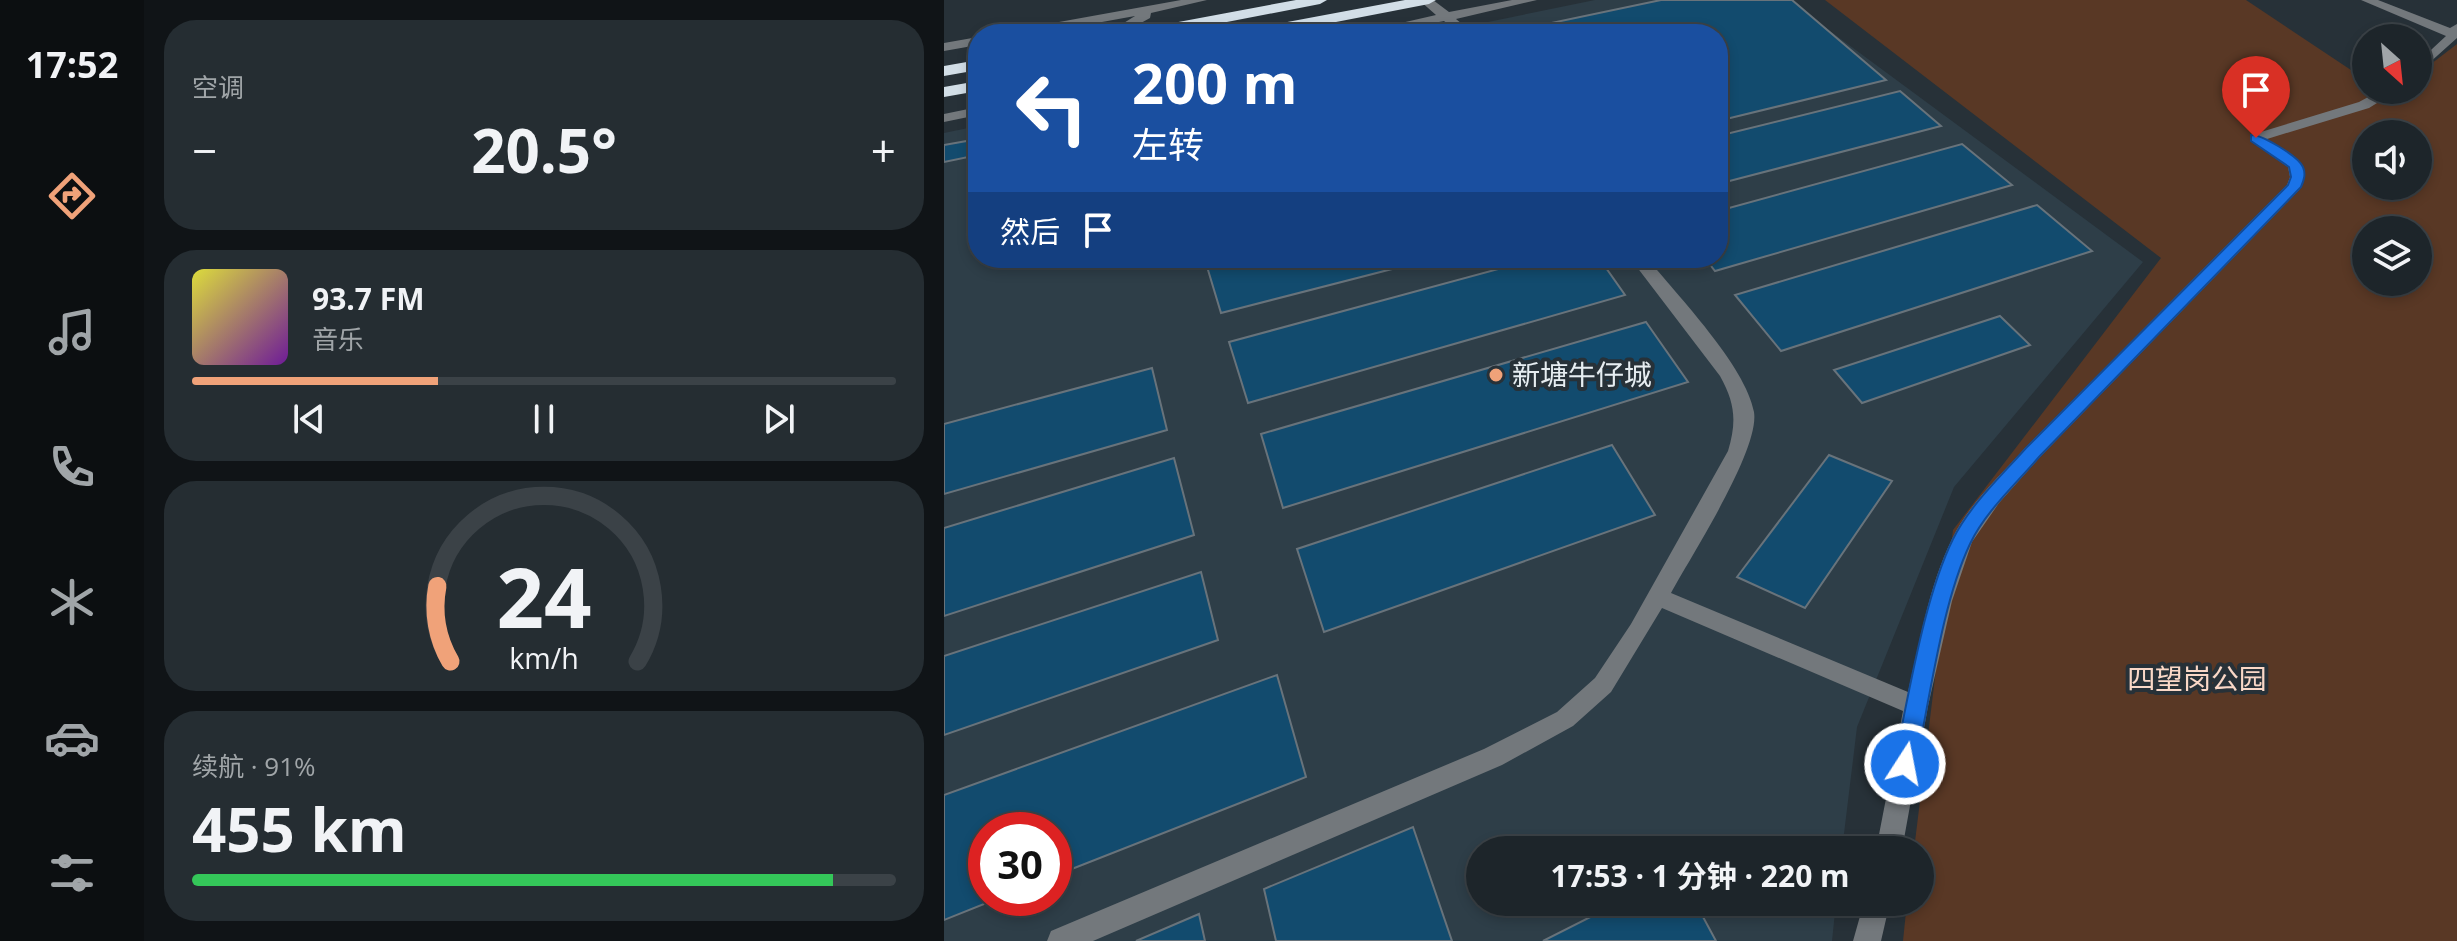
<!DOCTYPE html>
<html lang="zh">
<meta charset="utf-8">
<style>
body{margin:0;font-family:"Open Sans","Noto Sans SC",sans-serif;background:#252d32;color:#f1f3f6;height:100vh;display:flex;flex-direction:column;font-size:30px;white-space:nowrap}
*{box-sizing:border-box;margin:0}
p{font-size:26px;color:#a0a5a8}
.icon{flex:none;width:44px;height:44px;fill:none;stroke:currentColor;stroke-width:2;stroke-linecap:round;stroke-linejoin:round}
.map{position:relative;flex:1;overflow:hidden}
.panel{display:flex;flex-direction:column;gap:20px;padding:20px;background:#101417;width:800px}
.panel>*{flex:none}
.top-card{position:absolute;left:24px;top:24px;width:760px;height:244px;border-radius:32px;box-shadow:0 4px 12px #0003,0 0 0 2px #3b4247;background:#1a4fa0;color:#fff;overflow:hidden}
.needle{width:52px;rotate:153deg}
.tools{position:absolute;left:1408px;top:24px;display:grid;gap:16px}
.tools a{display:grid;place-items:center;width:80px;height:80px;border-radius:50%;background:#1d252a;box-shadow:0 4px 12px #0003,0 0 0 2px #3b4247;font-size:40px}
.speed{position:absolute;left:24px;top:812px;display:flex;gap:16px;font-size:40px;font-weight:700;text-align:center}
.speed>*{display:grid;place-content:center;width:104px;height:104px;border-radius:50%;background:#1d252a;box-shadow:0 4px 12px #0003,0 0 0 2px #3b4247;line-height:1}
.speed .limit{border:12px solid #d22;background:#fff;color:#111}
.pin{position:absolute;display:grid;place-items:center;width:68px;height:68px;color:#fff;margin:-82px -34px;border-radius:50% 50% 50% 0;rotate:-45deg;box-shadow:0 0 8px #0007}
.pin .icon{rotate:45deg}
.me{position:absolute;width:88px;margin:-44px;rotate:11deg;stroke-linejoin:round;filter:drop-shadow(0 0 6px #0008)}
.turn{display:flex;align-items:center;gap:28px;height:168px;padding:0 32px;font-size:36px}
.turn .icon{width:104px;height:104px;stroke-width:2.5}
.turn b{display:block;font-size:56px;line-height:68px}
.then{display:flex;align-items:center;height:76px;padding:0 32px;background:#0003;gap:16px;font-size:30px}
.big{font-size:60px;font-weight:700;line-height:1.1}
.panel .widget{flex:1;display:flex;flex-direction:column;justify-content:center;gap:12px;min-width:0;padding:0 28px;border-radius:32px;background:#252d32}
.panel .dial{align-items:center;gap:0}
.dial svg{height:208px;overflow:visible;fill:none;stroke:#3b4247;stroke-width:7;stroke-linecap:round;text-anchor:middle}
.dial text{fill:#f1f3f6;stroke:none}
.song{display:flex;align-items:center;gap:24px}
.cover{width:96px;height:96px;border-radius:12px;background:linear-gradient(135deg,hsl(60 70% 55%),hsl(280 70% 35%))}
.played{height:8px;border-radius:4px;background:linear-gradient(90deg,#f0a279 35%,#3b4247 35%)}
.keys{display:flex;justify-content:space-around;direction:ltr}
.heat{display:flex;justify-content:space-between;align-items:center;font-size:44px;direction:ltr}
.charge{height:12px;border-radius:6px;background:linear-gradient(90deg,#34c759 91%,#3b4247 0)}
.trip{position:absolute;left:522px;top:836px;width:468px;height:80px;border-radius:40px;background:#1d252a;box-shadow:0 4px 12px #0003,0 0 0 2px #3b4247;font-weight:700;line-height:80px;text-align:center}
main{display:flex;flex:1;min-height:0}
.tab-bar{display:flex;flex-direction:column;width:144px;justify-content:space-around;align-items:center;background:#0c0f11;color:#a0a5a8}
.tab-bar .icon{width:56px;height:56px}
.tab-bar .current{color:#f0a279}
.tab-bar b{font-size:36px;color:#f1f3f6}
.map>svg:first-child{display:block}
.built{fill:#2e3e48;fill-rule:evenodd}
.green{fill:#593825;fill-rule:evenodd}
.building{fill:#124b6e;stroke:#68737b;stroke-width:2}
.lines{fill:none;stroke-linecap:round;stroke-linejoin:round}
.minor{fill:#73787c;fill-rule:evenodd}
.highway{fill:#d2dee7;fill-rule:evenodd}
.route{fill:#1a73e8;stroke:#114b97;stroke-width:2}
.poi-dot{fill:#f0a279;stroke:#273138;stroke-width:3}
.labels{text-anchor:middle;stroke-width:8;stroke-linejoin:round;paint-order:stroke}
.poi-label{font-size:28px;fill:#e6edf1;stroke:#273138;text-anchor:start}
.park-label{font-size:28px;fill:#fad8c7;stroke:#273138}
</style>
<main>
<nav class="tab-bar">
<b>17:52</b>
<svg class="icon current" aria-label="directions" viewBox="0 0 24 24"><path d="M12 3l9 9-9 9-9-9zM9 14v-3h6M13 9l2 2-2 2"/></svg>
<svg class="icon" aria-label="music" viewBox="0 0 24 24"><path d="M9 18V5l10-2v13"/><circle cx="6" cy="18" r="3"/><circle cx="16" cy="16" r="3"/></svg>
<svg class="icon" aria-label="phone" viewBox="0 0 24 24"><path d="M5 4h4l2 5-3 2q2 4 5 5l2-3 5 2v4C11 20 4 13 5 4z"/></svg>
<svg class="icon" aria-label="climate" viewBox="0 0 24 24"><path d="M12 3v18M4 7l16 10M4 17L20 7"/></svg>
<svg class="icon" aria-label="car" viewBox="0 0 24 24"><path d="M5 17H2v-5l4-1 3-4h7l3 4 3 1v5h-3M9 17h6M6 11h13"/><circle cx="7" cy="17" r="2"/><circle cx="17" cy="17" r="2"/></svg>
<svg class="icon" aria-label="filters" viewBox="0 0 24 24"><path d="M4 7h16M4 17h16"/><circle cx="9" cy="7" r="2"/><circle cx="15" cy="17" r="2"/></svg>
</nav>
<section class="panel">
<div class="widget"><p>空调</p>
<div class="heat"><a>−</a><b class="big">20.5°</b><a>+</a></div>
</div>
<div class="widget">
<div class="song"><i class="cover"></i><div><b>93.7 FM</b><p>音乐</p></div></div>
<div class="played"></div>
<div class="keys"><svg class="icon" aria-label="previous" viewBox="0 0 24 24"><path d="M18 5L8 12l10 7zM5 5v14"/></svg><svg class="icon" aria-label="pause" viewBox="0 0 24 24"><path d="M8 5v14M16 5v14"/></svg><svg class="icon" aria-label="next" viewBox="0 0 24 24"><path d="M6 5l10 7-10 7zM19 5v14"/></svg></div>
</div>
<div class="widget dial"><svg viewBox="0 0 100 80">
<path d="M14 69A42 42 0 1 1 86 69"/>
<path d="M14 69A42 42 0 0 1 9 40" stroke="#f0a279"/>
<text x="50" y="56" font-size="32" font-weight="700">24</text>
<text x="50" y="72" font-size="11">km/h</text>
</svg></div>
<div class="widget"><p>续航 · 91%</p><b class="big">455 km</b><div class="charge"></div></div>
</section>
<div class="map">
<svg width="1513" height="941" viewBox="0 0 1513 941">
<rect width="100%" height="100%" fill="#273138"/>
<path class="built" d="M651 0H844L1199 262 1010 487 913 727 898 850H536V902H892L888 941H0V133L34 126V258H774V34H485ZM42 830H110V898H42Z"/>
<path class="green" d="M881 0H1302L1422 80V90H1437L1446 96 1453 90H1474V74L1513 44V941H959L963 902H976V850H970L1009 530 1217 258ZM1422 134H1474V186H1422ZM1422 230H1474V282H1422Z"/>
<g class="building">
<polygon points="717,0 848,0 942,80 774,121 774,34 572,34 569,31"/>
<polygon points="956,91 997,126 774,184 774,136"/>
<polygon points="34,139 34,155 0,162 0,145"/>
<polygon points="1018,144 1068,185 771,271 761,258 774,258 774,211"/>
<polygon points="1093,205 1148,251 837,351 791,295"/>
<polygon points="269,258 491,258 277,313 261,260"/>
<polygon points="595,258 655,258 681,295 304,403 285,342"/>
<polygon points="1056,316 1086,345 918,403 890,370"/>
<polygon points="702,322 744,382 339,508 317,434"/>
<polygon points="208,368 223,430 0,494 0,424"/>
<polygon points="668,445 711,515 380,632 353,549"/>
<polygon points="885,455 948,481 861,608 793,577"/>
<polygon points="230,458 250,535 0,616 0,528"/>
<polygon points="257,572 274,640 0,735 0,656"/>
<polygon points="333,675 362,777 110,876 110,830 42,830 42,898 55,898 0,920 0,795"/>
<polygon points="469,827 508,941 332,941 320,889"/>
<polygon points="676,902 751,902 772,941 599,941"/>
<polygon points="255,914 261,941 192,941"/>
</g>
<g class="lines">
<g class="minor">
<polygon points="237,0 263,0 207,13 206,18 177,34 162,34 191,16 92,34 65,34 71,30"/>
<polygon points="475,0 489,0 505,12 568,0 593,0 512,19 530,34 516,34 500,21 435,34 409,34 492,15"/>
<polygon points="1417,0 1434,0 1506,28 1513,24 1513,38 1474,73 1474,62 1502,36"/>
<polygon points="34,37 34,45 0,51 0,43"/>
<path d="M1437 90H1454L1425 108 1323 139C1343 153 1370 163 1355 190L1095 458 1055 503 1028 542 1008 601 984 706 958 850H932L959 711 718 608 667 692 629 726 558 765 149 941H103L107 931 540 749 613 712 651 678 687 624 784 451C793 421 791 403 776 376L686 258H703C733 295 802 366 810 412 816 450 747 556 727 593L964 692C976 641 985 586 1008 539 1024 505 1056 476 1081 448L1343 185 1346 177 1344 167 1307 141V135L1415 102Z"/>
<polygon points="34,107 34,115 0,122 0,114"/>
<polygon points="920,902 946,902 937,941 909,941"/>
</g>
<g class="highway">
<polygon points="352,0 383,0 376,4 221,34 189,34 197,29"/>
<polygon points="461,0 492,0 485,4 330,34 298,34 306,29"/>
<polygon points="34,60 34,70 0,76 0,66"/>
<polygon points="34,81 34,91 0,97 0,87"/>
</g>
</g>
<path class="route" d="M1307 135C1317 134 1354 156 1359 167 1362 174 1360 180 1357 187L1095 457C1072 484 1041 512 1026 544 998 603 986 698 972 764L969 771 961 774 953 771 950 764C965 696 979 600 1009 539 1026 505 1057 476 1082 448L1344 185 1347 177 1345 167 1307 141Z"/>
<circle class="poi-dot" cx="552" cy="375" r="8"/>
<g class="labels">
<g class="poi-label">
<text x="568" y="385">新塘牛仔城</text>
</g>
<g class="park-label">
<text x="1253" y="689">四望岗公园</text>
</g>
</g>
</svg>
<div class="tools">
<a><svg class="needle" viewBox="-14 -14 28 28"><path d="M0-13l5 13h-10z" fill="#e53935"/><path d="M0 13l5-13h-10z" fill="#a0a5a8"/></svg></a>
<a><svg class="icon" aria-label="sound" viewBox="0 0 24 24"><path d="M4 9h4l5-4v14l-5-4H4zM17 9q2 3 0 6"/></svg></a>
<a><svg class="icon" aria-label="layers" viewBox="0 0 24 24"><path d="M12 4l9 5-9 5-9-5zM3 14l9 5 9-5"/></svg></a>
</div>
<div class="speed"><div class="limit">30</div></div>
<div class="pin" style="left:1312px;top:138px;background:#d93025"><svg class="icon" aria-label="arrive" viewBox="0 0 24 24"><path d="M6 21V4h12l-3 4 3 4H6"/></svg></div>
<svg class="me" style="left:961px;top:764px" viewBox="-20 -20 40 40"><circle r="17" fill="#1a73e8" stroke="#fff" stroke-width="3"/><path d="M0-11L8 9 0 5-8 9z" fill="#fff"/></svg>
<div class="trip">17:53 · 1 分钟 · 220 m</div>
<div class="top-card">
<div class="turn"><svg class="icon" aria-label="left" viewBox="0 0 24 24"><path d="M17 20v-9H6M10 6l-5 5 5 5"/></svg><div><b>200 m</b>左转</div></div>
<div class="then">然后<svg class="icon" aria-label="arrive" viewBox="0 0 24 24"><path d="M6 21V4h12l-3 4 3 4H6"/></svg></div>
</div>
</div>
</main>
